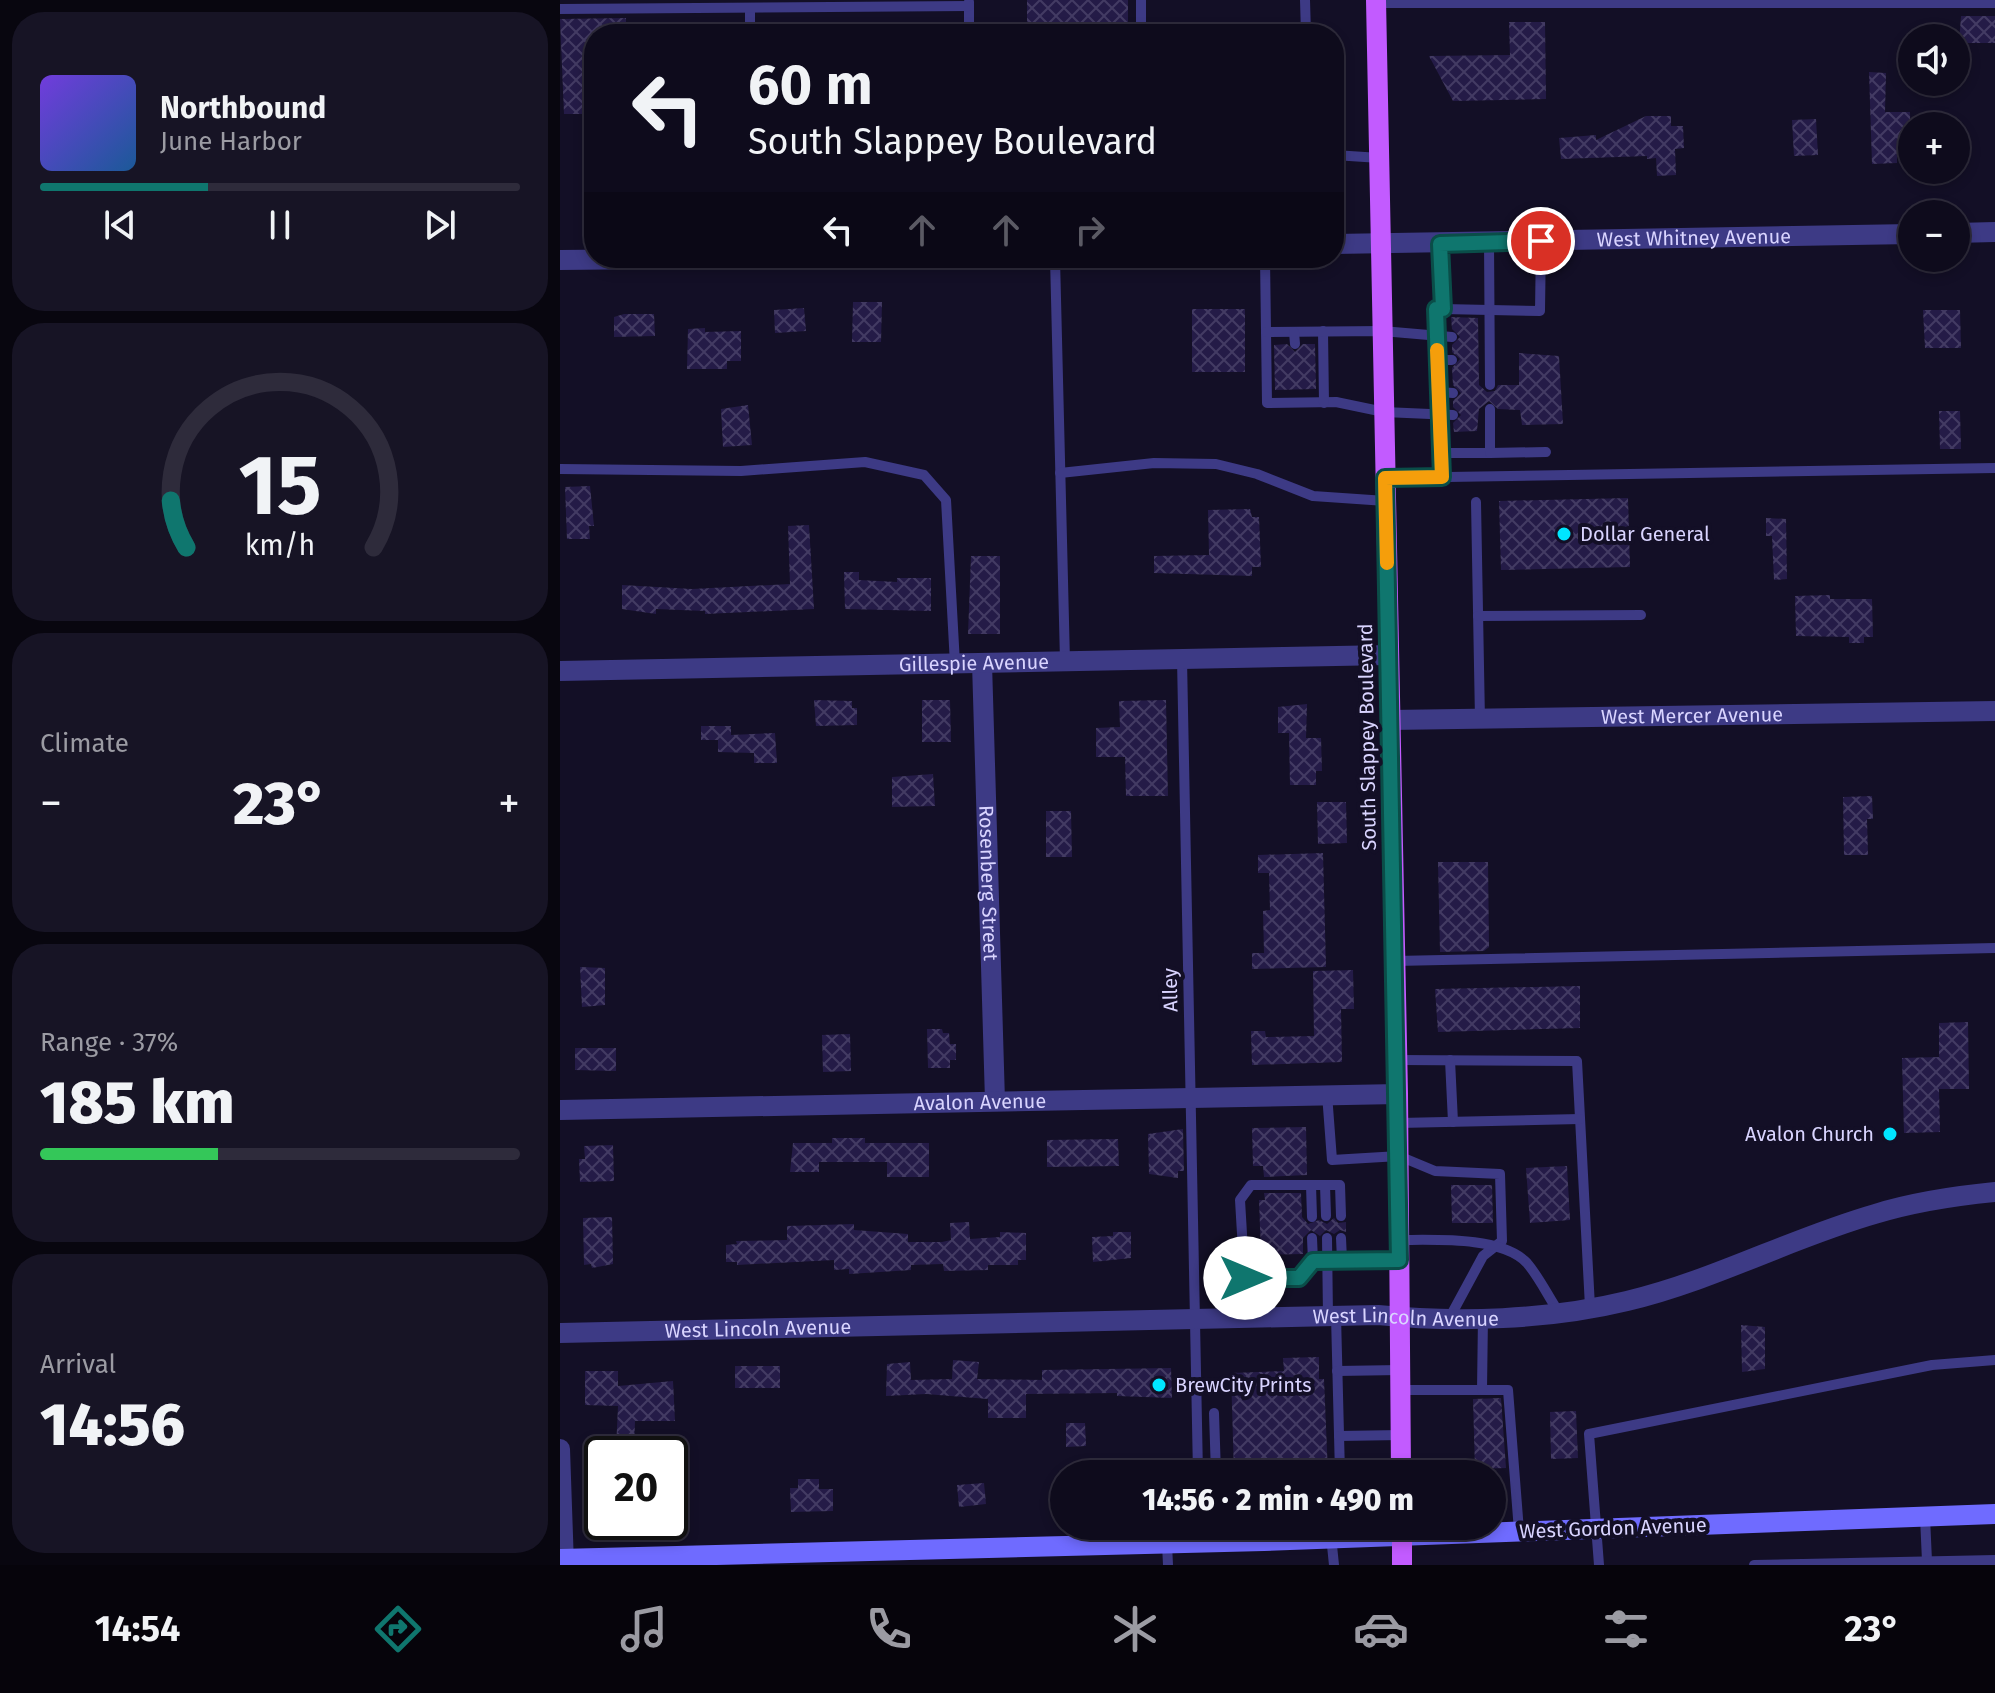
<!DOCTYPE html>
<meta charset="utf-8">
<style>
body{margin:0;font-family:"Fira Sans",sans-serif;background:#171425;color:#f1f3f6;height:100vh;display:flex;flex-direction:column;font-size:30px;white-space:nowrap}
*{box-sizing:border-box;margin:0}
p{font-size:26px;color:#9b9ba3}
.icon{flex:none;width:44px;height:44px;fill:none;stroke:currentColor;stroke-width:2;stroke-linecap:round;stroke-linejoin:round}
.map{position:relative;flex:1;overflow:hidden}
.side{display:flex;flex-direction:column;gap:12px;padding:12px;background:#08060f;width:560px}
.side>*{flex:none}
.hud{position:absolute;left:24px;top:24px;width:760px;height:244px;border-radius:32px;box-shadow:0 4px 12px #0003,0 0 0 2px #2e2b3b;background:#0e0b1c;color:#f1f3f6;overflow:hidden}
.controls{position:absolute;left:1338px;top:24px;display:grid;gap:16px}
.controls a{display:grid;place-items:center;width:72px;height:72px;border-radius:50%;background:#0e0b1c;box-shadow:0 4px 12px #0003,0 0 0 2px #2e2b3b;font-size:40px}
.speed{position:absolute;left:24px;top:1436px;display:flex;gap:16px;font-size:40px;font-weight:700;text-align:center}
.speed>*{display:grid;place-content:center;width:104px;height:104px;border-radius:50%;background:#0e0b1c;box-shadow:0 4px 12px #0003,0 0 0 2px #2e2b3b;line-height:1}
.speed .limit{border:4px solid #111;border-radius:12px;background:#fff;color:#111}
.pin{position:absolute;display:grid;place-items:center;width:68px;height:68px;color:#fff;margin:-34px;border:4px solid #fff;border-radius:50%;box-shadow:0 2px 8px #0007}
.me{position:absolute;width:88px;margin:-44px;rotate:90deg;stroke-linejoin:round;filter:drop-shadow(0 0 6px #0008)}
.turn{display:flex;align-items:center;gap:28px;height:168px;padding:0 32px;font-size:36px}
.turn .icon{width:104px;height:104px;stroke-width:2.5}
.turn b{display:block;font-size:56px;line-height:68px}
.lanes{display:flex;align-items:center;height:76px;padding:0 32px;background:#0003;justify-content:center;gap:40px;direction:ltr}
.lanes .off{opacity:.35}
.big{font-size:60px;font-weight:800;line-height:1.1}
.side .tile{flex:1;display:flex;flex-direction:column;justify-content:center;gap:12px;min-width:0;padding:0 28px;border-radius:32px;background:#171425}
.side .dial{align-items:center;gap:0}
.dial svg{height:208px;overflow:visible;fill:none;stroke:#2e2b3b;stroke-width:7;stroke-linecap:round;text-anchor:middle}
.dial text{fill:#f1f3f6;stroke:none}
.song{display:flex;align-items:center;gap:24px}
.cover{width:96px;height:96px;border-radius:12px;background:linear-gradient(135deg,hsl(260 70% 55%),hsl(210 70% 35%))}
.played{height:8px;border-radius:4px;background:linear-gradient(90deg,#0f766e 35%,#2e2b3b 35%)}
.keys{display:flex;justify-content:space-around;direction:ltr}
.heat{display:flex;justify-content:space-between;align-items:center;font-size:44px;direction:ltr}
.charge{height:12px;border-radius:6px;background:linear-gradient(90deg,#34c759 37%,#2e2b3b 0)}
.trip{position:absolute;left:490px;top:1460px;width:456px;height:80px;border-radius:40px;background:#0e0b1c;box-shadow:0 4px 12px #0003,0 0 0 2px #2e2b3b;font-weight:800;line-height:80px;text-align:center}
.tab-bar{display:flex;height:128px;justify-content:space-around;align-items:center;background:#06040b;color:#9b9ba3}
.tab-bar .icon{width:56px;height:56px}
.tab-bar .current{color:#0f766e}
.tab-bar b{font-size:36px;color:#f1f3f6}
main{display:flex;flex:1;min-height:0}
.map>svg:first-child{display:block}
.building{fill:url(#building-cross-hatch)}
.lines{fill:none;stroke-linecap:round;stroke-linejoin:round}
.lane{stroke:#3d3a85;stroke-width:10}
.street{stroke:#3d3a85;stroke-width:20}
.secondary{stroke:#6f6bff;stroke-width:20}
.primary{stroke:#c25bff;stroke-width:20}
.route-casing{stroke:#0a4d48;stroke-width:20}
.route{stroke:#0f766e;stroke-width:14}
.slow{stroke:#f59e0b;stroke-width:14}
.poi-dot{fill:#00e5ff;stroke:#130f26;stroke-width:3}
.labels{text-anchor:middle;stroke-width:8;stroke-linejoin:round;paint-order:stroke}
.street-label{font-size:20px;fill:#d9d4ff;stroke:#130f26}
.poi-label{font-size:20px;fill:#d9d4ff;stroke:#130f26;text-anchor:start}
</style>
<main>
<section class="side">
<div class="tile">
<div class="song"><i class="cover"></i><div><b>Northbound</b><p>June Harbor</p></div></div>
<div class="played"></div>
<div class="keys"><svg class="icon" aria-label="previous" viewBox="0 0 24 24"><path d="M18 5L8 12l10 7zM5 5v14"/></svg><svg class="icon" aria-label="pause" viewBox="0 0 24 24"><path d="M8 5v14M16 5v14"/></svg><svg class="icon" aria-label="next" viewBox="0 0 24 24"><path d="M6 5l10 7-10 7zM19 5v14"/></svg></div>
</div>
<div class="tile dial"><svg viewBox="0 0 100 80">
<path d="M14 69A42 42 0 1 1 86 69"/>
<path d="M14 69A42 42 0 0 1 8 51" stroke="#0f766e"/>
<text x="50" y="56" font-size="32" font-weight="700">15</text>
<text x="50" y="72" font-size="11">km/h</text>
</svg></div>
<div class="tile"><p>Climate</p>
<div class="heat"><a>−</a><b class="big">23°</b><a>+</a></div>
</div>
<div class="tile"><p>Range · 37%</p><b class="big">185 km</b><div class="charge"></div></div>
<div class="tile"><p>Arrival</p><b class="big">14:56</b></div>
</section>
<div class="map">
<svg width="1435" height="1565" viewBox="0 0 1435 1565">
<defs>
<pattern id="building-cross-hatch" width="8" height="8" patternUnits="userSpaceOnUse" patternTransform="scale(2)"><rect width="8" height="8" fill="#241b47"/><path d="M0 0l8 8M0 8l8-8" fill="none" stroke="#433b63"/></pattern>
</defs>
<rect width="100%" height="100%" fill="#130f26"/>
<g class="building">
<rect x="467" y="0" width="101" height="34"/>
<polygon points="1401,16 1435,16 1435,43 1399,43"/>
<polygon points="66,18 66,34 34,34 34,114 4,114 0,19"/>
<polygon points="949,22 985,22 986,99 893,101 869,56 950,55"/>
<polygon points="1309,72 1326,73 1325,112 1350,112 1351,157 1337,157 1337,163 1312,164"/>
<polygon points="1086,116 1111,116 1111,126 1123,126 1124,148 1115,149 1116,175 1097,176 1096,158 1087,159 1087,156 1001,159 999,138 1036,135 1036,140"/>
<polygon points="1256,119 1258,155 1234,156 1232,120"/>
<polygon points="293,302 322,302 321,342 292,342"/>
<polygon points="244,308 246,331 215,333 214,310"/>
<rect x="632" y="309" width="53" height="63"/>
<polygon points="1363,310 1400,310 1401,348 1365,348"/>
<polygon points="64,314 94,314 95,336 54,337 54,317"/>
<polygon points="891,317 918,318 919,385 927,392 935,391 938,385 959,385 959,353 999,356 1003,424 962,425 960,410 938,409 929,401 919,409 917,431 894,432 893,423 901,415 893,407 893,401 901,393 893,385 892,368 900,359 892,352 892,345 900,337 892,329"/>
<polygon points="145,328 145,332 181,331 181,361 167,361 167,369 127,369 128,329"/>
<polygon points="727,344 735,352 743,344 755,344 756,389 715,390 714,345"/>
<polygon points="188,405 192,445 163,447 161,409"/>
<polygon points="1379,411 1400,411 1401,449 1380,449"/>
<polygon points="30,486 34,526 29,526 30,539 7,539 5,487"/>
<polygon points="1068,498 1070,567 941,570 939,501"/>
<polygon points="690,509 692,517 699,517 701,567 692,567 692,576 594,573 594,556 649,555 648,510"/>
<polygon points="1206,518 1226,519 1227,579 1214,580 1212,536 1206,536"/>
<polygon points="249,525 254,609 145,614 145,611 96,609 96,614 62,609 62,585 132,589 230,584 228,526"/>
<polygon points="411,556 440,556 440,634 408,634"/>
<polygon points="284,572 299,572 299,580 337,582 337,578 371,578 371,611 285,609"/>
<polygon points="1270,595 1270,599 1312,599 1313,637 1304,637 1304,643 1289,643 1289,637 1236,636 1235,596"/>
<polygon points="254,700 292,701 292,708 297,708 297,725 256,726"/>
<polygon points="362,700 390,700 391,742 362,742"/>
<polygon points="606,700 608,796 566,796 565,757 536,757 536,728 560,727 559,701"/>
<polygon points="747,704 746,738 761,738 762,771 756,771 756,785 730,785 729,733 718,733 718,707"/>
<polygon points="141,726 171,726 171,735 215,733 217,763 194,763 194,753 158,752 158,740 141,740"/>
<polygon points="373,774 375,806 332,807 332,777"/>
<polygon points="1312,796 1313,819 1307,819 1308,855 1284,855 1283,797"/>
<polygon points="757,802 786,802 787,843 758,844"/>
<polygon points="486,811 511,811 512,857 486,857"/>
<polygon points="763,853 766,967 692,969 692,953 704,953 703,911 710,910 709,873 698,873 698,855"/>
<polygon points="878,862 928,862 929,947 924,951 880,952"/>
<polygon points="20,967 45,968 45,1005 22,1007"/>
<polygon points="793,970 794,1009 781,1009 782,1062 692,1065 691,1031 705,1031 706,1037 754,1036 753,971"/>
<polygon points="1020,986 1020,1028 878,1032 875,989"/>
<polygon points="1408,1022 1409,1089 1379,1089 1380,1132 1344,1133 1342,1058 1379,1057 1379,1023"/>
<polygon points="367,1029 382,1029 383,1033 389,1033 390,1044 396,1044 396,1060 390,1060 390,1068 368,1068"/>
<polygon points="290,1034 291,1071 263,1072 262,1035"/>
<polygon points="15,1048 56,1048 56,1071 15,1070"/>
<polygon points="746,1127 747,1175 704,1177 703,1166 693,1166 692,1128"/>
<polygon points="623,1129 624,1171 618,1171 618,1178 589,1174 588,1134"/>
<polygon points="272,1138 305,1138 305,1143 369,1143 369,1177 327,1177 327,1162 259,1162 259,1172 230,1172 233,1143 272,1143"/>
<polygon points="558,1139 559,1166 487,1167 487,1140"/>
<polygon points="53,1145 54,1181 20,1182 19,1159 25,1159 24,1146"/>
<polygon points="1007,1166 1010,1220 970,1223 966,1168"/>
<polygon points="891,1185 932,1185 933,1223 892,1223"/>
<polygon points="704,1193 741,1193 742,1217 748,1224 759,1220 767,1224 774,1218 778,1223 786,1222 786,1232 780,1230 774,1234 766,1230 760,1236 751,1230 743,1238 743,1254 701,1255 699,1200 705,1200"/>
<polygon points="52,1217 53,1264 32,1268 31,1264 24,1265 23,1218"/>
<polygon points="409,1222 410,1239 440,1237 440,1232 466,1233 466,1260 458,1260 458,1265 428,1265 428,1270 384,1271 383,1264 351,1265 351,1270 289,1274 289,1269 274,1270 274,1260 177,1265 177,1262 166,1262 166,1245 177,1244 176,1241 227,1240 227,1226 294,1224 294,1230 348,1234 348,1242 382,1242 391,1240 390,1223"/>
<polygon points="553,1232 571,1232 571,1258 533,1262 532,1237 553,1236"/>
<polygon points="1181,1325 1205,1327 1205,1369 1182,1372"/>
<polygon points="759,1357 759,1379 764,1379 768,1474 674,1474 671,1373 724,1371 723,1358"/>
<polygon points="393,1360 419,1362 417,1379 482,1380 482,1370 611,1368 612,1398 557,1396 557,1393 466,1394 466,1418 428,1418 428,1399 366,1394 326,1396 327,1364 350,1362 351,1380 392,1379"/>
<rect x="175" y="1366" width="45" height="22"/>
<polygon points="25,1371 58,1371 58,1386 113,1381 115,1421 75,1421 74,1450 56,1449 58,1406 25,1405"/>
<polygon points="941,1398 946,1468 915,1469 913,1399"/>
<polygon points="1016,1411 1018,1458 991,1459 990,1412"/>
<polygon points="506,1423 525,1423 526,1446 506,1447"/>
<polygon points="238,1479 259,1479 259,1489 273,1489 273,1511 231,1512 230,1488 238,1488"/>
<polygon points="424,1483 426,1504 399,1507 397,1485"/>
</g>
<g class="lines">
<g class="lane">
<polyline points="581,0 581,34"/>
<polyline points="745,0 746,34"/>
<polyline points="409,2 409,34"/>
<polyline points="816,3 1435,3"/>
<polyline points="190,8 190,34"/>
<polyline points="0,9 409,6"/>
<polyline points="774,155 820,158"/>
<polyline points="929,242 930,385"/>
<polyline points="880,244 883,309 876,309 882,477"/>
<polyline points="495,258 505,661"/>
<polyline points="705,258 707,403 776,402 824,412 893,415"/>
<polyline points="883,309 980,311 981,241"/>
<polyline points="763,331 764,403"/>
<polyline points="706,332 822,331 892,337"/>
<polyline points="734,332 735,344"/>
<polyline points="878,360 892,360"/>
<polyline points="879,392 893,393"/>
<polyline points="881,453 930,453 930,409"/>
<polyline points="930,453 986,452"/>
<polyline points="0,469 181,471 305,462 364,475 386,500 395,664"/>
<polyline points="500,473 594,463 656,464 697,474 753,496 826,501"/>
<polyline points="825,478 1435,468"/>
<polyline points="916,502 920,720"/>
<polyline points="918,616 1081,615"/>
<polyline points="622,659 638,1474"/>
<polyline points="835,961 1435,948"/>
<polyline points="838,1060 1017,1061 1030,1307"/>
<polyline points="890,1060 893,1122"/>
<polyline points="767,1094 772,1160 839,1156 875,1171 940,1174 942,1241 923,1256 890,1317"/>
<polyline points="839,1123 1020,1119"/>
<polyline points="751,1185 752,1217"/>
<polyline points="765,1185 766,1216"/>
<polyline points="752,1238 753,1261 756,1261"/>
<polyline points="767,1238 768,1317"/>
<polyline points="781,1238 782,1260 839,1260"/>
<path d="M839 1240C874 1240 942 1236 967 1263 979 1277 988 1296 998 1311"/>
<polyline points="685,1278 739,1278 753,1261"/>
<polyline points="776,1316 780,1474"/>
<polyline points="687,1318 680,1200 691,1185 780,1185 781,1216"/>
<polyline points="777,1371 840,1370"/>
<polyline points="840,1390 948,1390 959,1531"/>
<polyline points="922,1390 923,1316"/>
<polyline points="654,1413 656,1474"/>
<polyline points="779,1436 841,1435"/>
<polyline points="1365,1517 1367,1561"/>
<polyline points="770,1526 774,1565"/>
<polyline points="607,1544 608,1565"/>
<polyline points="1039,1565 1029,1434 1372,1365 1435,1360"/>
<polyline points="1194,1565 1435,1560"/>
</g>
<g class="street">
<polyline points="1396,233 1435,232"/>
<path id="s1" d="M774 244 1352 234"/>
<polyline points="0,260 191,258"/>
<path id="s2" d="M422 663 435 1101"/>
<path id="s3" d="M0 671 829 655"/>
<path id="s4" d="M830 720 1435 711"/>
<path id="s5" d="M0 1110 838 1094"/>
<path id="s6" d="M0 1333 818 1315C897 1323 989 1320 1067 1301 1152 1281 1231 1238 1315 1214 1354 1202 1394 1196 1435 1192"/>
<polyline points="0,1449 4,1565"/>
</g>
<polyline class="secondary" points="0,1559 704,1541 1435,1514"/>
<g class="primary">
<polyline points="816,0 838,1094 841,1474"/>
<polyline points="842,1526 842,1565"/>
</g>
</g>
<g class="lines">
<g class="route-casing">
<polyline id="route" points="685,1278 739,1278 753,1261 839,1260 825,478 882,477 876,309 883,309 880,244 981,241"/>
</g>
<use href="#route" class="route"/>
<polyline class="slow" points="827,563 825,478 882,477 877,350"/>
</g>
<g class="poi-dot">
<circle cx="1004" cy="534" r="8"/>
<circle cx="1330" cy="1134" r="8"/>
<circle cx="599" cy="1385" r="8"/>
</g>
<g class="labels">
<g class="street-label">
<text dy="7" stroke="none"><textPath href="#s1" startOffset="360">West Whitney Avenue</textPath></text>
<text dy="7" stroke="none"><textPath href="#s3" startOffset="414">Gillespie Avenue</textPath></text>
<text dy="7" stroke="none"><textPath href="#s4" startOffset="302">West Mercer Avenue</textPath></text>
<text transform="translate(807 737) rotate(-91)" y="7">South Slappey Boulevard</text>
<text dy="7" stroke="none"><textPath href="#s2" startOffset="220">Rosenberg Street</textPath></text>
<text transform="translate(610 990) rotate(-91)" y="7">Alley</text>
<text dy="7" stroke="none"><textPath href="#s5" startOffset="420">Avalon Avenue</textPath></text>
<text dy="7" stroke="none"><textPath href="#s6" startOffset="846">West Lincoln Avenue</textPath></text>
<text dy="7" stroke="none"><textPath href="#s6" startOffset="198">West Lincoln Avenue</textPath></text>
<text transform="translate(1053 1528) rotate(-2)" y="7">West Gordon Avenue</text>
</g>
<g class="poi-label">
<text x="1020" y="541">Dollar General</text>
<text x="1314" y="1141" text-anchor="end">Avalon Church</text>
<text x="615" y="1392">BrewCity Prints</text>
</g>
</g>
</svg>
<div class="controls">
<a><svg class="icon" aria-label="sound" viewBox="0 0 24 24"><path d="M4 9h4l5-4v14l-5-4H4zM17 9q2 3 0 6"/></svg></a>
<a>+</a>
<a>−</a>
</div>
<div class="speed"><div class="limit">20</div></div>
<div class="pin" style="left:981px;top:241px;background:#d93025"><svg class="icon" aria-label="arrive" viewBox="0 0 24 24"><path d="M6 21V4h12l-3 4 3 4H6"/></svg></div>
<svg class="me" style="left:685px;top:1278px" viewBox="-20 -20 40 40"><circle r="19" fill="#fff"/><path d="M0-13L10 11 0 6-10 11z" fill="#0f766e"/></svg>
<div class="trip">14:56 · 2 min · 490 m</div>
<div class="hud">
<div class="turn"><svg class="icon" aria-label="left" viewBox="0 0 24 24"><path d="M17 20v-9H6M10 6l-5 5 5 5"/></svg><div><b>60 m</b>South Slappey Boulevard</div></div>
<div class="lanes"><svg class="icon" aria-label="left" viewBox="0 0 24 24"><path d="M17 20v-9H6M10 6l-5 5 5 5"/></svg><svg class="icon off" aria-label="ahead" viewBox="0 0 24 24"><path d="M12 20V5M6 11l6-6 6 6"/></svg><svg class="icon off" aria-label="ahead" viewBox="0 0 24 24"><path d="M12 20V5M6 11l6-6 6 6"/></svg><svg class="icon off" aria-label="right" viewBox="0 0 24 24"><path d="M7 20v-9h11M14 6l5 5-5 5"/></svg></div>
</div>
</div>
</main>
<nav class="tab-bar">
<b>14:54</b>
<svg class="icon current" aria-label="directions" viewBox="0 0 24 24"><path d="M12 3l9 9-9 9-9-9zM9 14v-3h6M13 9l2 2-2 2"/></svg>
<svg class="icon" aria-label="music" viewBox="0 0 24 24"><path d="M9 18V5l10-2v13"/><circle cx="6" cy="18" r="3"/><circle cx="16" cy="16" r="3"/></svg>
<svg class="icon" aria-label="phone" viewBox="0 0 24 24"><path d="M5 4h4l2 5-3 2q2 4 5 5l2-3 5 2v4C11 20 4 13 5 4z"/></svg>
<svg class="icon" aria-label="climate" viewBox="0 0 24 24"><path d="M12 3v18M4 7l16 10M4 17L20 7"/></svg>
<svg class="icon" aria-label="car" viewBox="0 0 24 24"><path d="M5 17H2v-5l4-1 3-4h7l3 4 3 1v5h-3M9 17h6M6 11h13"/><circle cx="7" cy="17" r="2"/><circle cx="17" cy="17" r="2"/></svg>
<svg class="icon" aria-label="filters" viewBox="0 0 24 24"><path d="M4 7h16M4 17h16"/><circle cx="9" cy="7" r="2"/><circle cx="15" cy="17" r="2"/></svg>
<b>23°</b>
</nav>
